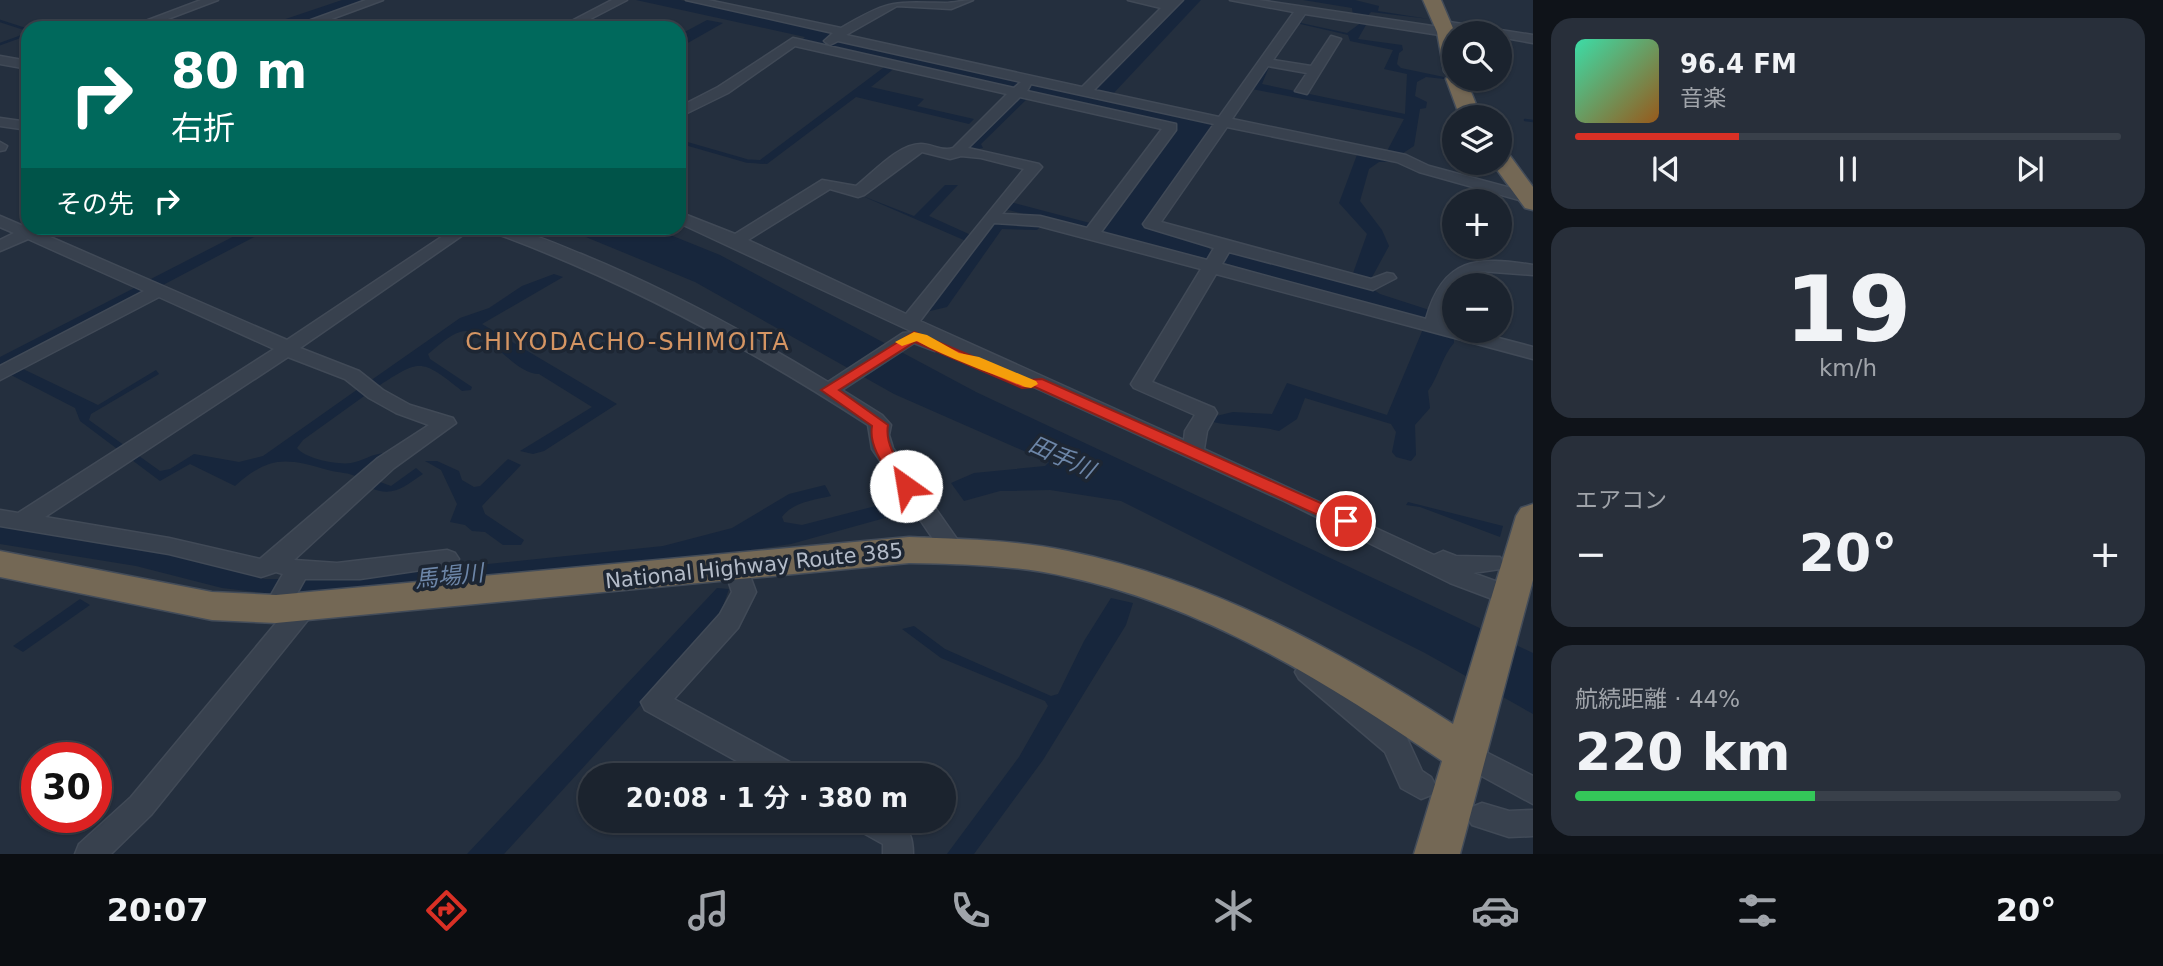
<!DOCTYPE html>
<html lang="ja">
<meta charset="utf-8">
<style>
body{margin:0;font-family:"DejaVu Sans","Noto Sans JP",sans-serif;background:#282f3a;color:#f1f3f6;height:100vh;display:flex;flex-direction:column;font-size:26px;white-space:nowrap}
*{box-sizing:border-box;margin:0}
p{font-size:23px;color:#a0a4aa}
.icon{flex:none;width:38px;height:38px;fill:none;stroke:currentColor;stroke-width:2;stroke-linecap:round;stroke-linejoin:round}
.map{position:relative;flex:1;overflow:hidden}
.drawer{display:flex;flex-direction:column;gap:18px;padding:18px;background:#0f1319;width:630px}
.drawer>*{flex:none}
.hud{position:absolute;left:21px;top:21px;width:665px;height:214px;border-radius:21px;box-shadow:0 2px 5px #0004,0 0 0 2px #39404a;background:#00695c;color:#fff;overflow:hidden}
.tools{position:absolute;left:1442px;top:21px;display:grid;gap:14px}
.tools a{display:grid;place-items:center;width:70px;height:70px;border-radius:50%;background:#1b232e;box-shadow:0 2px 5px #0004,0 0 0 2px #39404a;font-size:35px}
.speed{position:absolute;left:21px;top:742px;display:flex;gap:14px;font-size:35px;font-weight:700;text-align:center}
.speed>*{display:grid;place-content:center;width:91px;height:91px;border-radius:50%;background:#1b232e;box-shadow:0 2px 5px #0004,0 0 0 2px #39404a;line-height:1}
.speed .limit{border:10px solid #d22;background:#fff;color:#111}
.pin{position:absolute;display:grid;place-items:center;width:60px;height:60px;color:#fff;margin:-30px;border:4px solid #fff;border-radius:50%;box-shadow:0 2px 7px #0007}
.me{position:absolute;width:77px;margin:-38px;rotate:328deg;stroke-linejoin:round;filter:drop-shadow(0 0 5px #0008)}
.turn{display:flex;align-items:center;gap:24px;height:147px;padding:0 35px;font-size:32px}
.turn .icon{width:91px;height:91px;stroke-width:2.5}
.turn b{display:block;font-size:49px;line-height:60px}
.then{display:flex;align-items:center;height:66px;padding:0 35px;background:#0003;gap:14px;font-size:26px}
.big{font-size:52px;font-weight:600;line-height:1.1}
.drawer .card{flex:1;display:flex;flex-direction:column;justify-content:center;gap:10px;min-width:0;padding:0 24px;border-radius:21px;background:#282f3a}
.drawer .dial{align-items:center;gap:0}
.dial b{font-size:91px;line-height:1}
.song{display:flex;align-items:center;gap:21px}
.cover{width:84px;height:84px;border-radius:10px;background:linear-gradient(135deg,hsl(160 70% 55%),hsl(30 70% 35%))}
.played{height:7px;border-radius:4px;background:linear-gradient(90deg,#d93025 30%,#39404a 30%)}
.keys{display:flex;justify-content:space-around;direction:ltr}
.heat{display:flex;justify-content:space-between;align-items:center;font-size:38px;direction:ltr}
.charge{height:10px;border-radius:5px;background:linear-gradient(90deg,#34c759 44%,#39404a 0)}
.trip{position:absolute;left:578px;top:763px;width:378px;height:70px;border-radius:35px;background:#1b232e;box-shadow:0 2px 5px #0004,0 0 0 2px #39404a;font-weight:600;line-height:70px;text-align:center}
.tab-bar{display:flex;height:112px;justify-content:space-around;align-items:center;background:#0b0e12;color:#a0a4aa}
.tab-bar .icon{width:49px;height:49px}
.tab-bar .on{color:#d93025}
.tab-bar b{font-size:32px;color:#f1f3f6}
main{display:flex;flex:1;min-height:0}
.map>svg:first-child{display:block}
.water{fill:#17263c}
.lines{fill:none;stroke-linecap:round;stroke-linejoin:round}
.stream-far1{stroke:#17263c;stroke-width:2.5}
.stream{stroke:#17263c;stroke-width:3.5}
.minor-casing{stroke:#414a57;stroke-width:3}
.highway-casing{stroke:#434c59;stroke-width:3}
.minor{fill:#38414e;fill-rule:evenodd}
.highway{fill:#746855;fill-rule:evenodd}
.route{fill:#d93025;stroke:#8d1f18;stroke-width:2}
.slow{fill:#f59e0b}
.labels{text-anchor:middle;stroke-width:7;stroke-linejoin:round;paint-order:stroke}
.street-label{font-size:21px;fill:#b4bcc9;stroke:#1d2633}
.water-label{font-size:23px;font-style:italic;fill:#6d86a8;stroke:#1d2633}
.quarter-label{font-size:24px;letter-spacing:2px;fill:#d59563;stroke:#1d2633}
</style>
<main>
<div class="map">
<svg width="1533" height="854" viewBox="0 0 1533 854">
<rect width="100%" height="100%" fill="#242f3e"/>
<g class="water">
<polygon points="342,0 370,0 288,28 259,28"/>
<polygon points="636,0 680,0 833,33 838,40 1209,122 1212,124 1206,134 1208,136 1144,228 1208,246 1210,250 1226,254 1233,252 1374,290 1380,294 1454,318 1454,329 1221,262 1098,232 1176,124 801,41 805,37"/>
<polygon points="1183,0 1201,0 1112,95 1094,91"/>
<polygon points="1303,0 1355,0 1379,6 1378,11 1429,19 1371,12 1364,20 1353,17 1352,8"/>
<polygon points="1303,13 1307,13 1301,23 1347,33 1362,22 1367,23 1358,39 1402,45 1403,50 1399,53 1397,64 1401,68 1444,77 1444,79 1426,77 1417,82 1415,96 1427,102 1426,108 1420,109 1414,146 1400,155 1386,153 1404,119 1252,89 1266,65 1307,74 1269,67 1262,84 1405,114 1407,74 1384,69 1393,50 1350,41 1348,35 1296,23"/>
<polygon points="707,20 723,23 679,48 679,35"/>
<polygon points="887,65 896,67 871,87 924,99 917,106 974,119 969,124 856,97 767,164 756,163"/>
<polygon points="1019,95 1029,97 981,144 983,148 968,150 968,145"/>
<polygon points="1358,152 1399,162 1379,162 1369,169 1360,201 1382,230 1389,246 1370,281 1352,276 1367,234 1339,203"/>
<polygon points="945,185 958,185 929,216 971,235 966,241 860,195 914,216"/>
<polygon points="1010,202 1090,223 1085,230 1005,209"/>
<polygon points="994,223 1042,225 1037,230 1002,229 947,307 926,312"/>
<polygon points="250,228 271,228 163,285 147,281"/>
<polygon points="564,228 653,228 720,255 976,392 1533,653 1533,714 1425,653 1121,501 1050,490 1000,491 964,501 951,483 974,473 1045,466 1049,462 894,394 695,282"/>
<path d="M554 274 563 277 482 324 617 404 544 451 533 454 520 451 592 407 539 374C512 374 484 323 460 332 449 335 437 347 428 354L430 359 472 387 471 390 462 391C420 358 421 359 377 387L370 381 460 318 489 308 522 286Z"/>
<polygon points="140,285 150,292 0,370 0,357"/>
<path d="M1423 329 1454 337V343C1442 356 1439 376 1428 391L1430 408 1415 425 1416 455 1411 461 1396 457 1392 452 1396 432 1391 424 1305 398 1297 419 1279 431C1257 425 1235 427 1213 422L1216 416 1233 412 1272 414 1287 383 1387 415Z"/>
<path d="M21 368 98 405 156 370 159 374 91 414 89 420 160 471 170 469 194 454 239 462 263 456 358 389 367 394 303 440 297 448C306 459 337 465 351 463 363 461 371 454 384 453L385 457 360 478C348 472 339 473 328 470 286 458 270 455 235 486L190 464 160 481 80 421 75 408 9 374Z"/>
<polygon points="508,459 521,465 482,506 485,514 524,540 521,545 503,545 485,532 472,531 465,525 450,522 457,504 441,470 425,461 437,461 459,471 462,480 474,487 480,486"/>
<path d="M416 468 423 474C405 486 393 498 371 488L380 482 391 486Z"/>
<path d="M825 485 831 496C814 500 793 502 782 517L784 522 802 525 895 501 903 513 791 544 723 554 343 593 273 594 222 588 136 566 0 544V525L160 551 265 579H341L663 546 732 528 789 494Z"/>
<polygon points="1408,502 1503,526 1500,537 1420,507 1406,505"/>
<polygon points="717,588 729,589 718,620 504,854 467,854"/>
<polygon points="1111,598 1133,603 1126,625 1043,760 974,854 947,854 1019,757 1048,706 1045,701 941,658 902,629 914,626 945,649 1051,696 1058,694 1084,641"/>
<polygon points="80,599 90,605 23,652 13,646"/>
</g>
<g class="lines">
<g class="stream-far1">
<polyline points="0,21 28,30"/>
<polyline points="0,44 28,34"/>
<polyline points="1525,120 1533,121"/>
<polyline points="679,141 687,143"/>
</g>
<polyline class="stream" points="681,142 747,161 763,162"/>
<g class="minor-casing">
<g id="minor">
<polygon points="201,0 218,0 144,28 127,28"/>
<polygon points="366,0 383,0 307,28 289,28"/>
<polygon points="612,0 627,0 573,28 558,28"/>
<path d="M686 0H708L841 28C889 0 891 2 945 3 955 3 963 0 973 0L951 9 897 6 846 35 1082 87 1161 8 1128 0H1183L1094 90 1219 117 1294 12 1230 0H1259L1439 27V22L1443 21 1533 35V43L1500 37V33L1451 30 1450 35 1446 36 1305 14 1273 60 1311 66 1331 36 1341 39 1307 94 1295 91 1307 73 1268 66 1232 119 1406 155 1429 166 1533 194V204L1419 172 1397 162 1227 127 1161 222 1371 279 1387 273 1393 274 1396 278 1373 290 1229 252 1222 264 1426 319C1443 257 1477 256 1533 265V275L1480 271 1454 285 1443 323 1454 326V331H1472L1533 347V359L1216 274 1152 382 1214 408 1217 413 1207 431 1204 449 1434 555 1443 551 1456 556 1500 557 1504 563 1500 569 1473 573 1520 590 1523 597 1520 604 1511 606 1450 583 1284 501 944 346 935 351 914 343 842 390 882 415 891 425 889 435 893 448 964 549 960 555 952 557 944 555 872 449 868 425C748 347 626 281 492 232L490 228C523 228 551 242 581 254 667 289 749 334 828 382L903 333 913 332 679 223V212L735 234 822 180 856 186C873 173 898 144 921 144 932 144 942 152 953 148L1007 94 795 46 728 93 679 117V107L718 87 793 38 1014 88 1021 82 838 41 830 45 824 41 833 33ZM1031 84 1214 124 1143 224 1145 227 1214 248 1207 260 1101 232 1176 130V124L1027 91ZM1020 97 1162 129 1087 228 1040 216 1002 214 1042 167 1039 164 968 148ZM922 152 950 159 961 156 981 158 1024 169 906 314 748 240 830 189 858 197 864 195ZM994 223 1039 226 1201 269 1131 384 1134 388 1195 415 1185 431 1184 440 920 321Z"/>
<polygon points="0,56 28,61 28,69 0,64"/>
<polygon points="0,118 28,122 28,130 0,126"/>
<polygon points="0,142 7,146 5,150 0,151"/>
<path d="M0 216 28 228H43L41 233 287 340 455 228H473L300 348 359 371 383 390 410 405 453 418 456 423 394 468 294 560 337 563 447 550 455 553 459 559 455 565 360 579H305L290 606 302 600 311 602 315 609 311 616 151 815 111 854H75L79 844 131 797 281 617 267 616 263 609 283 574 276 572 261 577 169 554 0 526V510L18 513 274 349 159 297 0 380V366L144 291 28 239 0 251V240L14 233 0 227ZM288 357 345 379 369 398 396 413 429 425 378 458 260 559 169 538 45 517Z"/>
<polygon points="736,559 745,562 756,592 738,628 674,699 797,766 801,775 762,775 645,710 641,702 720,614 732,592 724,568 727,562"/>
<polygon points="1308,662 1317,665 1406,736 1422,771 1431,777 1436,786 1431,795 1421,799 1401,788 1385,752 1299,679 1295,672 1299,665"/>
<polygon points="1466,742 1533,776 1533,804 1456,762 1452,754 1456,746"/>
<polygon points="1482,803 1509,811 1533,810 1533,836 1509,837 1472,825 1467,816 1472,807"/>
<path d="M854 821C887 820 913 813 913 854H883V844L858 830Z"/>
</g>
</g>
<g class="highway-casing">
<g id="highway">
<polygon points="1423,0 1441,0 1455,33 1454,79 1466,79 1481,117 1460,117 1446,79 1448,76 1444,71 1437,32"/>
<polygon points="1500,151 1508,153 1533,187 1533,210 1525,208 1492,163 1500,163"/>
<path d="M1533 504V580L1460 854H1414L1442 761C1326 682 1207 607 1068 577 1016 565 962 564 909 563L276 623 212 620 0 577V551L212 592 276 595 909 537C962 539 1016 540 1068 551 1209 580 1333 647 1453 724L1516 516 1521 508Z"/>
</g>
</g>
<use href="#minor" class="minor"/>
<use href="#highway" class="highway"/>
</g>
<path class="route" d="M914 332 1029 380 1042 379 1352 517 1355 521 1352 525H1340L1035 387 1022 388 915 342 839 390 888 425C884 448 903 467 915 486L912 490H900C889 472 868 449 872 426L821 390Z"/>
<path class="slow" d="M914 332 927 335 959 353 979 357 1036 381 1038 384 1031 388 1025 387C989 372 951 360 917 341L902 346 895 342Z"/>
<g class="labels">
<g class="street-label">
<text transform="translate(754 566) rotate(-6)" y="7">National Highway Route 385</text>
</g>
<g class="water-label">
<text transform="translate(1062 457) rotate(25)" y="8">田手川</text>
<text transform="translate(449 576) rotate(-6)" y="8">馬場川</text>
</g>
<g class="quarter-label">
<text x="628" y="350">CHIYODACHO-SHIMOITA</text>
</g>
</g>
</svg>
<div class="tools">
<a><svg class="icon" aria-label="search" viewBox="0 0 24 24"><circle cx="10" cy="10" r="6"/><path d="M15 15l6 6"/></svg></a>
<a><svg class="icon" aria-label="layers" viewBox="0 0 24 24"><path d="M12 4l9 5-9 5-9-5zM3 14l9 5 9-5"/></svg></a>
<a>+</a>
<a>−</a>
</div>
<div class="speed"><div class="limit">30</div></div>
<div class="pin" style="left:1346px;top:521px;background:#d93025"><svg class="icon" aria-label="arrive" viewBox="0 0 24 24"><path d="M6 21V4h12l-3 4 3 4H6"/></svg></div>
<svg class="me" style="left:906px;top:486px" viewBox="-20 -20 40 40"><circle r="19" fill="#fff"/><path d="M0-13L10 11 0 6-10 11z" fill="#d93025"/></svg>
<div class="trip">20:08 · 1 分 · 380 m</div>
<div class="hud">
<div class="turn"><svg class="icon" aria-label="right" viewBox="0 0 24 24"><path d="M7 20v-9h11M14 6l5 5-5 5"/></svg><div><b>80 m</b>右折</div></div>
<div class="then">その先<svg class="icon" aria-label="right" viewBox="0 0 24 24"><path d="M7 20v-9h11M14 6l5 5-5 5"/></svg></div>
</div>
</div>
<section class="drawer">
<div class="card">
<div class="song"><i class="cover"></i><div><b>96.4 FM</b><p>音楽</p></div></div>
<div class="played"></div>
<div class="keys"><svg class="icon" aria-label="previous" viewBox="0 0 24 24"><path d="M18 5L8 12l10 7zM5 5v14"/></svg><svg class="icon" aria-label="pause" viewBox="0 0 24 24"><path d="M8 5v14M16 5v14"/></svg><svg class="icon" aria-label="next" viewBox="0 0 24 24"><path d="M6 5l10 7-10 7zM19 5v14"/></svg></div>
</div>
<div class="card dial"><b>19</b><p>km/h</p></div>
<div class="card"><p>エアコン</p>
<div class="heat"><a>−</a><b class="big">20°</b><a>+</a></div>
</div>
<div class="card"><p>航続距離 · 44%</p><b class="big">220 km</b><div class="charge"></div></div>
</section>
</main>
<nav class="tab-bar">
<b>20:07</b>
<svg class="icon on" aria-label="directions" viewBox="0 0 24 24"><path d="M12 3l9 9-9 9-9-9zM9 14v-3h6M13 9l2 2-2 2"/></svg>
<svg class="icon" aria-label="music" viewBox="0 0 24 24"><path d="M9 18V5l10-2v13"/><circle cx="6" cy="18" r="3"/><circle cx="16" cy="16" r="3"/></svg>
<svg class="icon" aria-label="phone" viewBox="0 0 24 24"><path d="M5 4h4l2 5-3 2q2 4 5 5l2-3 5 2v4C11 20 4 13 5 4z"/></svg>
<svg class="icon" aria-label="climate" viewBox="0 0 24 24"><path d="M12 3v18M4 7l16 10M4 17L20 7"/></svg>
<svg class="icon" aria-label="car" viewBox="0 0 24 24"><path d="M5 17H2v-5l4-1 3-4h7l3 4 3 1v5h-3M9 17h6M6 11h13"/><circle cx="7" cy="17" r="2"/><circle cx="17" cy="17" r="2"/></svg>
<svg class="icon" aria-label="filters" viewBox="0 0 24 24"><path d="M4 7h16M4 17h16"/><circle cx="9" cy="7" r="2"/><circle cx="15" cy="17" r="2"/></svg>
<b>20°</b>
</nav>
